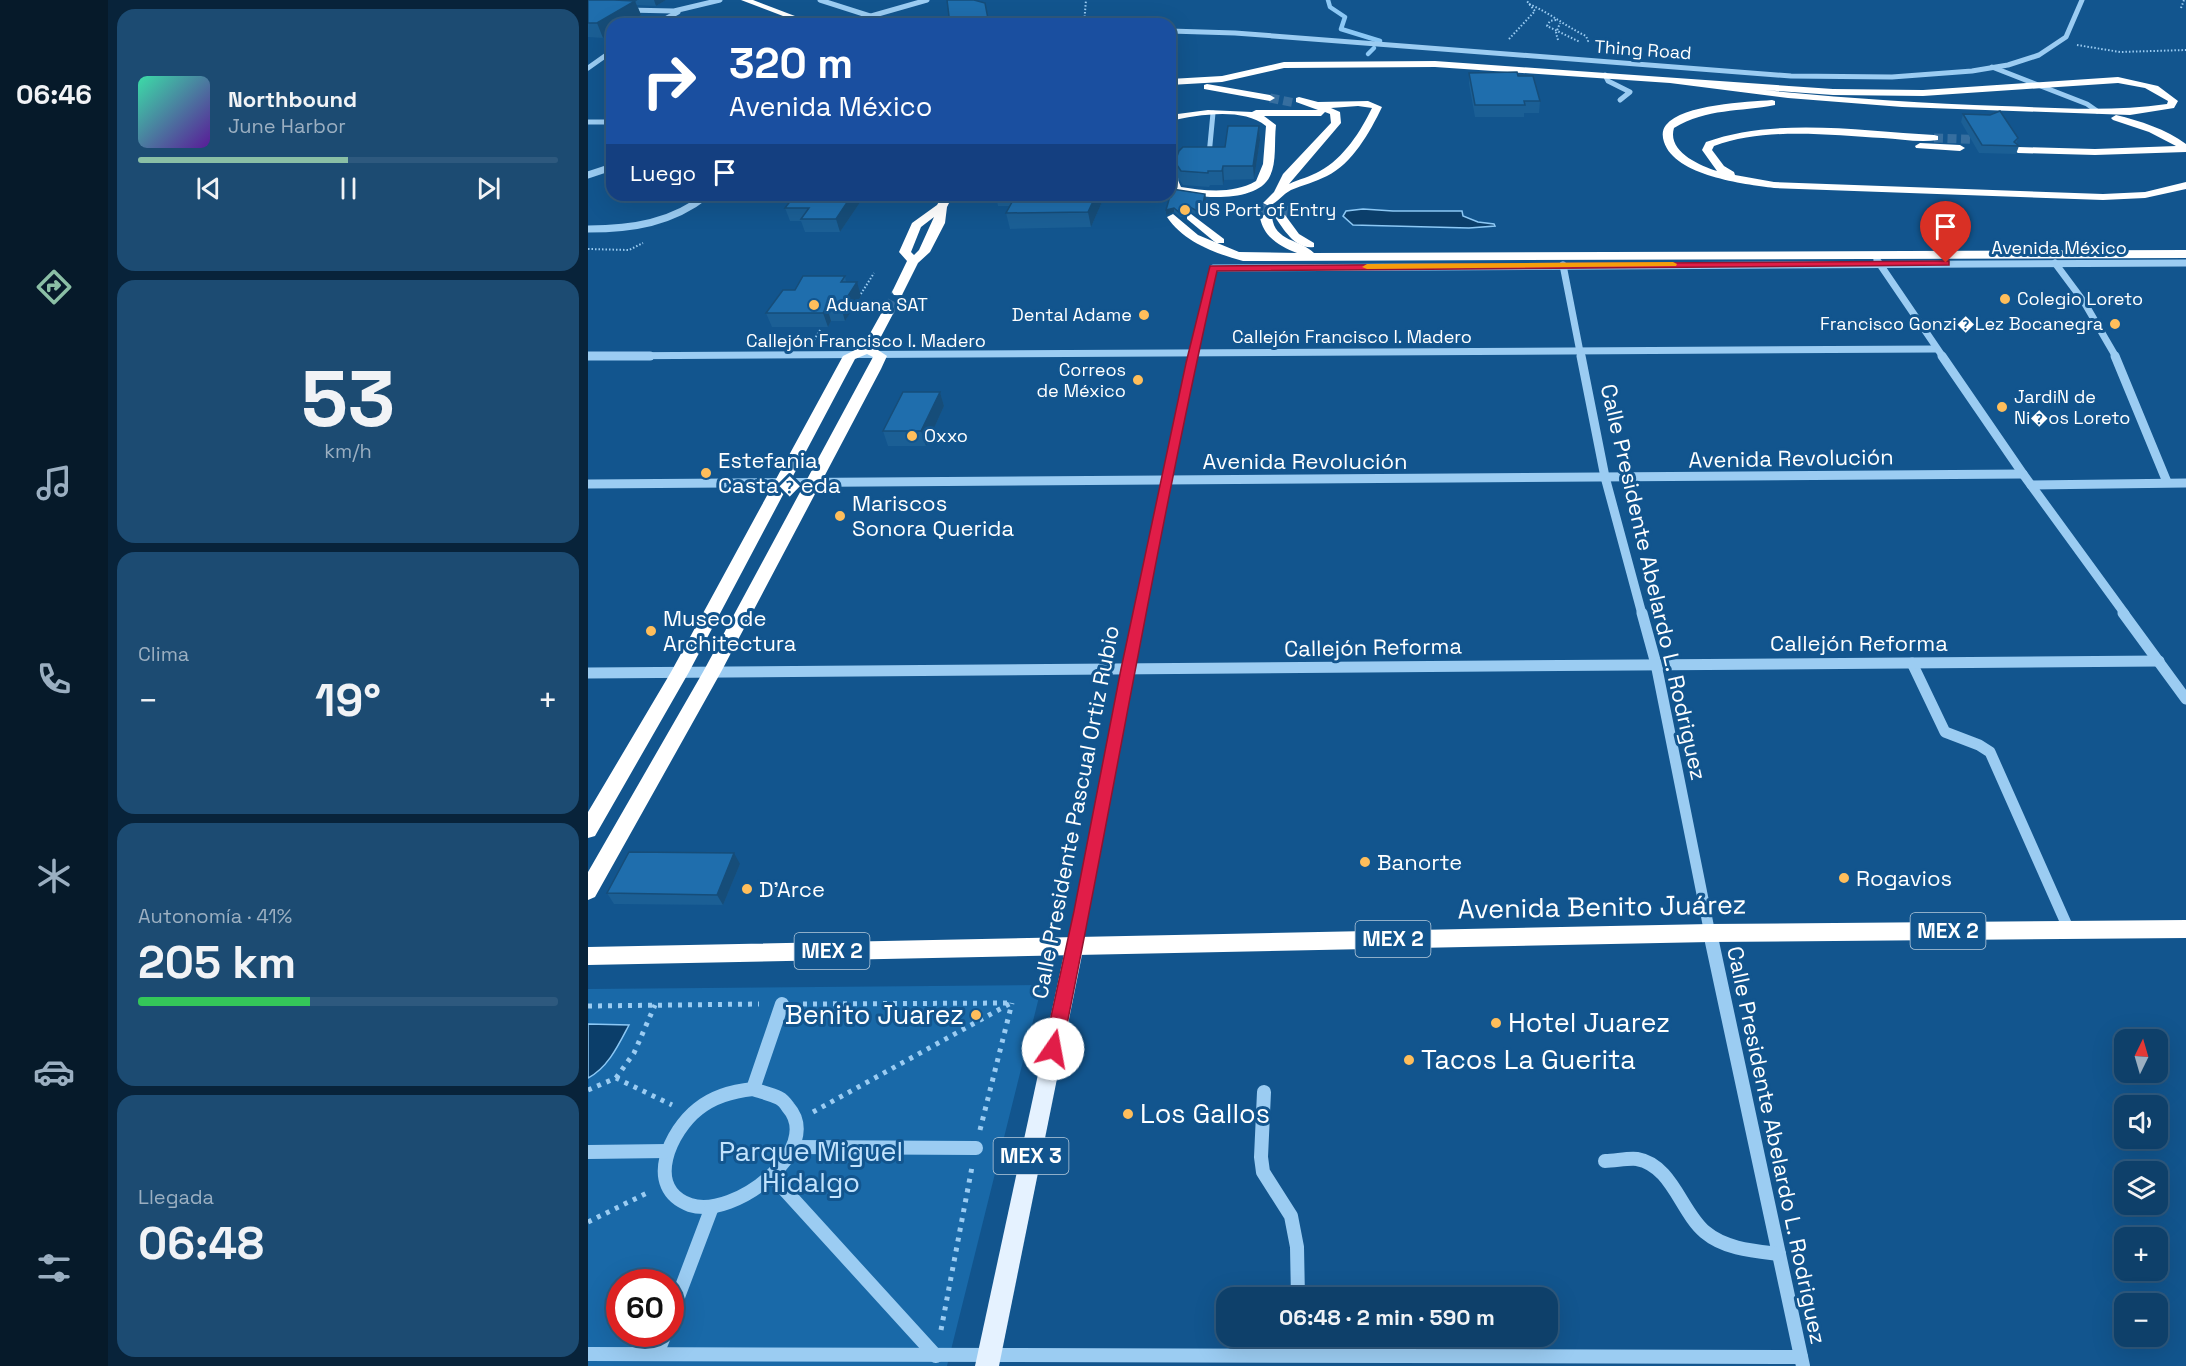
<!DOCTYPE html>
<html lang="es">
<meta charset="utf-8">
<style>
body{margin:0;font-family:"Space Grotesk",sans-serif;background:#1c4b72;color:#f1f3f6;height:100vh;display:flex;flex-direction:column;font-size:22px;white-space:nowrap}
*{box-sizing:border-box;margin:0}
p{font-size:20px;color:#9bafc1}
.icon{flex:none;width:33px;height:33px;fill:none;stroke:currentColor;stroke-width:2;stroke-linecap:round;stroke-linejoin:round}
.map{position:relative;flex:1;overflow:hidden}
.side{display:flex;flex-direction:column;gap:9px;padding:9px;background:#08233a;width:480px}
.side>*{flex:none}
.hud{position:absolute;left:18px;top:18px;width:570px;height:183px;border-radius:18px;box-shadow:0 6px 24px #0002,0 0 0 2px #2e597e;background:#1a4fa0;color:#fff;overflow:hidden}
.needle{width:39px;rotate:5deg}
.fabs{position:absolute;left:1526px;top:1029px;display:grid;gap:12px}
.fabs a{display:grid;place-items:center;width:54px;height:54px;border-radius:12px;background:#0e406a;box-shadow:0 6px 24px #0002,0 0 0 2px #2e597e;font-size:30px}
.speed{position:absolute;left:18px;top:1269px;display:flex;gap:12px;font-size:30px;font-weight:700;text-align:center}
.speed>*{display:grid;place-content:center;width:78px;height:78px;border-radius:50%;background:#0e406a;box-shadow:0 6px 24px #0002,0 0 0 2px #2e597e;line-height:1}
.speed .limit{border:9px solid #d22;background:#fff;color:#111}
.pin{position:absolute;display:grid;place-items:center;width:51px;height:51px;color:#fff;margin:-62px -26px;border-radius:50% 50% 50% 0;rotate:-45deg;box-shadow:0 0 6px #0007}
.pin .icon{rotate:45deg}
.me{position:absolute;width:66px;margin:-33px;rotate:12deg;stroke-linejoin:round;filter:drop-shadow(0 0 4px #0008)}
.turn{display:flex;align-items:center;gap:21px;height:126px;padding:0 24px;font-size:27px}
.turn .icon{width:78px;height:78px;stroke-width:2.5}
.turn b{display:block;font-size:42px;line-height:51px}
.then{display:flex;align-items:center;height:57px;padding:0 24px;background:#0003;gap:12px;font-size:22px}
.big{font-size:45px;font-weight:600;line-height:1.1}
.side .tile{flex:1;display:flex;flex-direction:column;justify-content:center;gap:9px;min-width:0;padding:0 21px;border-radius:18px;background:#1c4b72}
.side .dial{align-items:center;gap:0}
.dial b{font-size:78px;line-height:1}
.song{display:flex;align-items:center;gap:18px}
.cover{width:72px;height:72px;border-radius:9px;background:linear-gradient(135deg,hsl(160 70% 55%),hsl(270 70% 35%))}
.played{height:6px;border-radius:3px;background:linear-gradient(90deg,#8abfa5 50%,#2e597e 50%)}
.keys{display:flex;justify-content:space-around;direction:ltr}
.heat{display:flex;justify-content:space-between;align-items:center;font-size:33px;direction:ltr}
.charge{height:9px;border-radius:4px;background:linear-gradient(90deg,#34c759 41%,#2e597e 0)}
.trip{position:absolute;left:628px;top:1287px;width:342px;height:60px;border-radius:18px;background:#0e406a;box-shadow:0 6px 24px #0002,0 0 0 2px #2e597e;font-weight:600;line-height:60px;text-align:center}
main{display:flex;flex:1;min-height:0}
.dock{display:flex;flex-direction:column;width:108px;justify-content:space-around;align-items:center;background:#061a2a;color:#9bafc1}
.dock .icon{width:42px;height:42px}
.dock .active{color:#8abfa5}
.dock b{font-size:27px;color:#f1f3f6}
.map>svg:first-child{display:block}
.green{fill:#1969a8;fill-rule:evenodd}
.water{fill:#0b3e6a;stroke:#8cc8f5;stroke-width:1.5}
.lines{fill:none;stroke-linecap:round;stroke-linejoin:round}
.stream{stroke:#8cc8f5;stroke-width:4.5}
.highway-tunnel-far1{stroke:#366e9f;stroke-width:9;stroke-dasharray:9 4.5;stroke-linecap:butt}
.highway-tunnel{stroke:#366e9f;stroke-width:12;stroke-dasharray:12 6;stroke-linecap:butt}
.path-far1{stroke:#9bccf2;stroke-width:2;stroke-dasharray:1.5 2;stroke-linecap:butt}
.path{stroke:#9bccf2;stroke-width:5;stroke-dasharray:4 6;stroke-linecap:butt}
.minor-far4{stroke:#9bccf2;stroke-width:5}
.minor-far3{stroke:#9bccf2;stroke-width:7}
.minor-far2{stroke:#9bccf2;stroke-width:9}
.minor-far1{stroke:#9bccf2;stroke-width:11}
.minor{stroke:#9bccf2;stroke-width:14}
.major{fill:#e5f2ff;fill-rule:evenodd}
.highway{fill:#fff;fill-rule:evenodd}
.wall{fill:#1b5f95}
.shaded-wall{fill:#164d79}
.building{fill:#1f6ead;stroke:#164d79;stroke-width:1.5}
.route{fill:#e11d48;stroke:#92132f;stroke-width:1.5}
.slow{fill:#f59e0b}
.poi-dot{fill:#ffbe5b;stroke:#12558e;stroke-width:2}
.labels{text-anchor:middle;stroke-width:6;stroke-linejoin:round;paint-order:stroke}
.far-street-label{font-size:18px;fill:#fff;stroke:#12558e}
.far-poi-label{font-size:18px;fill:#fff;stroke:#12558e;text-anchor:start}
.shield{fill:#12558e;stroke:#b8ccdd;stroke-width:1.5}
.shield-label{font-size:21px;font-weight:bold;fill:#fff}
.street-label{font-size:22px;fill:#fff;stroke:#12558e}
.poi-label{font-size:22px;fill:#fff;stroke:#12558e;text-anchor:start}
.near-street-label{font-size:27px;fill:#fff;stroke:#12558e}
.near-poi-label{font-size:27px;fill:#fff;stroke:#12558e;text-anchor:start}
.near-park-label{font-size:27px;fill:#c2e3fd;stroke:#12558e}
</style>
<main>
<nav class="dock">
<b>06:46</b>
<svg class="icon active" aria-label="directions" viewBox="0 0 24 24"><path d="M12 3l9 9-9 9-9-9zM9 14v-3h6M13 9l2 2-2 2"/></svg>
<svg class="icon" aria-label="music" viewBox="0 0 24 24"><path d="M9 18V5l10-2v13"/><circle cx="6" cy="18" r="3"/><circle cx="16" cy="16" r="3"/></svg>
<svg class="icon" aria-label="phone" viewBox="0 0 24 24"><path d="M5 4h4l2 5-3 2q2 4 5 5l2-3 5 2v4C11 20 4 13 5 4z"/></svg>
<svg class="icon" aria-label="climate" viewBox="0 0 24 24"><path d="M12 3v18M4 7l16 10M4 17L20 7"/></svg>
<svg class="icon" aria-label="car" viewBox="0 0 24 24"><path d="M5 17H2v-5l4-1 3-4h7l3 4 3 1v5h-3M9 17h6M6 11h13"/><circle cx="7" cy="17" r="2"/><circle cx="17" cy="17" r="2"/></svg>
<svg class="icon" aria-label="filters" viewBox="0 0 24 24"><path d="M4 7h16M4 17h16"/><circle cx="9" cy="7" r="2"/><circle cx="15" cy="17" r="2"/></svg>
</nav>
<section class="side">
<div class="tile">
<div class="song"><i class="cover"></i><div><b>Northbound</b><p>June Harbor</p></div></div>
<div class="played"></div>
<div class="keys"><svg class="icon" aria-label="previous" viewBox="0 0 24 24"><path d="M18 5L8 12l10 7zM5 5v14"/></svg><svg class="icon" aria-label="pause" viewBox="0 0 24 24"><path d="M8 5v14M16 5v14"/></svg><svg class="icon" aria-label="next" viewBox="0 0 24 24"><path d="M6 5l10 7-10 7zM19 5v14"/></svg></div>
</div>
<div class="tile dial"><b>53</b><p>km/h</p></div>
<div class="tile"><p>Clima</p>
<div class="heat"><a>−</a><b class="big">19°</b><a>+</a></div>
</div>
<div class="tile"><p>Autonomía · 41%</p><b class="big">205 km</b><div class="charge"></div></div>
<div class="tile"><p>Llegada</p><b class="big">06:48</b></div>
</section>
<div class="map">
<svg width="1598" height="1366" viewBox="0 0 1598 1366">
<rect width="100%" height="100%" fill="#12558e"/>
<path class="green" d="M454 985 359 1366H0V989ZM32 1282H82V1334H32Z"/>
<g class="water">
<polygon points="775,209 805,211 874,211 875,216 890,222 906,224 907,226 881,228 765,225 755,216 758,211"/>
<path d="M0 1024 41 1025C31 1044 20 1068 0 1078Z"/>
</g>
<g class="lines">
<g class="stream">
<polyline points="740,0 742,7 757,17 753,29 792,41"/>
<polyline points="780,54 786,48"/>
</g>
<g class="highway-tunnel-far1">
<polyline points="682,98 707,103"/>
<polyline points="1346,138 1407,140"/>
</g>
<g class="highway-tunnel">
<polyline points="585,180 590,160"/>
<polyline points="678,217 681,203"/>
<polyline points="693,217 695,203"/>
<polyline points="300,312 310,292"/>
</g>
<g class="path-far1">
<path d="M941 4C962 13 977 26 998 36L1000 41 998 42"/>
<polyline points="1593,8 1596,0"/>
<polyline points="968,20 962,21 959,26 992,42"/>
<polyline points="496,24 498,0"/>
<polyline points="921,39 947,11 938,0"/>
<polyline points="970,40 968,33 972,23"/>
<polyline points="1489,45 1532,52 1598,50"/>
<polyline points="0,249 41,250 55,243"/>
<polyline points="271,297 286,273"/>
<polyline points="226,340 232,330"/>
</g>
<g class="path">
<polyline points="215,1004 424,1003"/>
<polyline points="0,1006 171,1004"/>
<polyline points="28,1078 46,1053 67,1005"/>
<polyline points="0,1090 28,1078 84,1105"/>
<polyline points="225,1112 423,1003"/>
<polyline points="392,1130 424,1003"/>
<polyline points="0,1222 61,1192"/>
<polyline points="353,1330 384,1167"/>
</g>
<g class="minor-far4">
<polyline points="232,0 282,16"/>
<polyline points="38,10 86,11 132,0"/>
<polyline points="68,24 90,12"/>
<polyline points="255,24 339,0"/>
<polyline points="582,31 647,33 1203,76 1304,77 1384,71 1420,65 1451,55 1478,37 1494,0"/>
<polyline points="1404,67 1499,104 1509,111"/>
<polyline points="0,68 24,51"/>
<polyline points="1017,75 1020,81 1042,92 1032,100"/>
<polyline points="0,122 24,122"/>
<polyline points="615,155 621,155 625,113"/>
</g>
<g class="minor-far3">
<polyline points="0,175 24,167"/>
<path d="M0 229C44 229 84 223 119 195"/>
<polyline points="1289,260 1355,357"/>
<polyline points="1467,263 1496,302 1528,357"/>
<polyline points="975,265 993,357"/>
<polyline points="0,356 1348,349"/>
<polyline points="604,357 625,268 1598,263"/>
</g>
<g class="minor-far2">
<polyline points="0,356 62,356"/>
<polyline points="993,356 1017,477 1054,614"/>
<polyline points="1354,356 1435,474 1537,614"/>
<polyline points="1527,356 1579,482"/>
<polyline points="0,484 1435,474"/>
<polyline points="1443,485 1598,483"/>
<polyline points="550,614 604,356"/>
</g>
<g class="minor-far1">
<polyline points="1054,613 1068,664 1124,944"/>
<polyline points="1535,613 1598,699"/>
<polyline points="1324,663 1357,732 1391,745 1402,752 1481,930"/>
<polyline points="0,673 1571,661"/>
<polyline points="487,944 551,613"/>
</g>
<g class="minor">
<polyline points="1124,942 1215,1366"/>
<polyline points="487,945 488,942"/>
<path d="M165 1089C173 1092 183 1094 191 1098 195 1100 198 1104 200 1107 237 1149 146 1220 102 1205 55 1188 83 1130 110 1109 126 1096 145 1091 165 1089Z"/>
<polyline points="165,1089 194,1004"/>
<polyline points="676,1092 673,1157 675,1172 703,1216 709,1247 710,1298"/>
<polyline points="205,1147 388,1148"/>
<polyline points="0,1152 79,1151"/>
<path d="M1017 1161C1027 1161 1039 1158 1049 1159 1084 1165 1093 1212 1117 1232 1137 1249 1166 1251 1191 1254"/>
<polyline points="185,1177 348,1356"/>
<polyline points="82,1318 124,1207"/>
<polyline points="710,1336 711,1355"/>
<polyline points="0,1354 1213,1357"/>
<polyline points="69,1354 77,1334"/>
</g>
<polygon class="major" points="487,937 493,940 496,945 411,1366 387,1366 478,945 481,940"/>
<g class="highway">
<polygon points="153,0 165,0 228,24 216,24"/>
<path d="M847 61 1245 89 1335 90 1530 77 1570 86 1590 101 1586 108 1542 115 1314 107 1200 98 1082 83 847 67 696 68 634 82 582 85V79L634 76 696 62ZM1530 83 1557 88 1580 101 1579 104C1525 112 1469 108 1414 106 1335 103 1255 98 1176 90L1245 95 1335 96Z"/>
<polygon points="619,84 682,95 687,98 682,101 616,89 616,85"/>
<path d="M711 97 730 102 780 101 794 107C782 132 764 164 739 176 727 182 715 185 703 190 695 194 689 203 681 206L675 203 686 192 695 174 743 123 742 114 737 112 733 116H676L688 125C686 141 689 162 682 176 669 204 610 198 585 192L582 178H589L593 187C618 191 646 194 668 181L675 164 678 126C654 107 610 115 582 121V115L620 110 664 112 668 110H730L708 102V98ZM770 106 784 108C773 131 755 159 732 171 722 177 711 179 701 184L753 123 752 112 743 108Z"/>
<path d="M1184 100 1187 101V105C1152 112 1119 108 1086 128 1079 151 1110 165 1129 171L1114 150 1118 142C1187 117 1274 131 1346 135L1350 136V140C1332 143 1312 139 1295 138 1240 135 1178 127 1126 146L1124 150 1136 166 1146 172 1147 175 1186 182 1515 194 1557 192 1598 182V189L1557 198 1515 200 1186 188C1156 184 1087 176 1076 142 1074 136 1074 130 1078 125 1095 104 1159 102 1184 100Z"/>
<path d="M1528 115C1552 121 1578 129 1598 144V152L1507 155 1430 153 1425 150 1430 147 1507 149 1588 146 1561 132 1525 120 1523 118Z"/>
<polygon points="1332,143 1372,145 1377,148 1372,151 1328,148 1327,146"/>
<polygon points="582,152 594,152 599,155 590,163 586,162 586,158 582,158"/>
<path d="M355 195H365L359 207 357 223 342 252 330 263 314 295H306L304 292 319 261 311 252 324 223 349 205ZM346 217 331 250 326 255 323 252 333 227Z"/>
<path d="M585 214 610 235 651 252 709 253C692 246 675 237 672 217L678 214 684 217C687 242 712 239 726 253L1598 250V258L655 261C626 253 596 242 579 217Z"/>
<polygon points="603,214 636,239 636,243 628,243 599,219 599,215"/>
<path d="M693 214 697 215 711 234 726 243V247C708 250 696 230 687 217Z"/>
<polygon points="300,308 306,312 287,348 299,356 293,369 133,672 7,897 0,900 0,872 115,672 285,357 279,354 267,359 101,672 7,836 0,838 0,812 83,672 255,356 275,346 294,312"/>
<polygon points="1598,920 1598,938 1122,942 0,965 0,947 1122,924"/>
</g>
</g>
<g class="wall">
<polygon points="0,0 78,0 68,6 49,5 53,15 38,24 24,24 15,38 0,37"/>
<polygon points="881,73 930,76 952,101 951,113 936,113 936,117 887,117 881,84"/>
<polygon points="1375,114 1430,138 1428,144 1431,146 1428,154 1391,153 1373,122"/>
<polygon points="671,126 672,140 666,179 636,180 635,185 622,185 621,187 595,185 589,176 587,162 637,147"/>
<polygon points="617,194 618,199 614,217 602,212 597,214 597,217 592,217 586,212 578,215 578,210"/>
<polygon points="277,195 252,232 217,232 213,221 202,221 197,208"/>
<polygon points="408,195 517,195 503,227 422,229 418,213 422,206 410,206"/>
<polygon points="257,276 258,282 273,296 257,321 243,321 240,327 184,327 178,313 207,290"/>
<polygon points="352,392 356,406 338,446 300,446 295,431"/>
<polygon points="152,864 135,905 26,904 19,893"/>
</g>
<g class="shaded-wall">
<polygon points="66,0 78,0 68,6"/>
<polygon points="47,1 53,15 38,24 24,24 24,32 15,38 9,23"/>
<polygon points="671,126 672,140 666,179 665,166"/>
<polygon points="635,166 636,180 635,185 634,171"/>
<polygon points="617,194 618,199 614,217 613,213"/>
<polygon points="264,195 277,195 252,232 248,219"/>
<polygon points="508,195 517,195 503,227 500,212"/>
<polygon points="602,207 602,212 597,214 597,217 597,209"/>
<polygon points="586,208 586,212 578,215 578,210"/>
<polygon points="269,282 273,296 257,321 253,307"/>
<polygon points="239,307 243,321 240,327 235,313"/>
<polygon points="352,392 356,406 338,446 333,431"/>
<polygon points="146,853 152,864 135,905 129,895"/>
</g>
<g class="building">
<polygon points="0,0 26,0 47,1 9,23 0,23"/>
<polygon points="359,0 386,0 397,3 401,24 362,24"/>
<polygon points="929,72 930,76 945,76 952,101 936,101 937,105 887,105 881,73"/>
<polygon points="1412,111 1430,138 1426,142 1431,146 1394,145 1375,114 1402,115"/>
<polygon points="640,126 671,126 665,166 635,166 634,171 620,171 620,173 593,171 587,162 591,151 595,147 637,147"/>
<polygon points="584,189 617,194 613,213 602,207 597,209 596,213 592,213 586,208 578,210"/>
<polygon points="207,195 264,195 248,219 213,219 221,208 197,208"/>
<polygon points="428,195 508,195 500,212 418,213"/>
<polygon points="215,276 257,276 253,282 269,282 253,307 239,307 235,313 178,313 195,290 207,290"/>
<polygon points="315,392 352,392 333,431 295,431"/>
<polygon points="41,852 146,853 129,895 19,893"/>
</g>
<path class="route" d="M1358 261H1361V265L629 271C570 529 527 790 474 1049L472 1055 465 1057 459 1055 456 1049 486 911 533 669 598 363 622 266Z"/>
<polygon class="slow" points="1085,262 1089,264 1088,266 779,269 774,267 779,264"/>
<g class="poi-dot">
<circle cx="597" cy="210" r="6"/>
<circle cx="1417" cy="299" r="6"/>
<circle cx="226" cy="305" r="6"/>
<circle cx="556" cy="315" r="6"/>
<circle cx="1527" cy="324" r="6"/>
<circle cx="550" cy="380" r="6"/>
<circle cx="1414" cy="407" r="6"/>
<circle cx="324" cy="436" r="6"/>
<circle cx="118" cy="473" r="6"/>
<circle cx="252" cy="516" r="6"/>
<circle cx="63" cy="631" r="6"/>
<circle cx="777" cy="862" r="6"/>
<circle cx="1256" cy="878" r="6"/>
<circle cx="159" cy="889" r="6"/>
<circle cx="388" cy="1015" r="6"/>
<circle cx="908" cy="1023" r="6"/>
<circle cx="821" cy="1060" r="6"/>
<circle cx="540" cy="1114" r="6"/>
</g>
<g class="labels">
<g class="far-street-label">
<text transform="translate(1055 50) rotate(4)" y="6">Thing Road</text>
<text x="1471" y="254">Avenida México</text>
<text x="764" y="343">Callejón Francisco I. Madero</text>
<text x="278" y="347">Callejón Francisco I. Madero</text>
</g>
<g class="far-poi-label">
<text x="609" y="216">US Port of Entry</text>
<text x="1429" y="305">Colegio Loreto</text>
<text x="238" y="311">Aduana SAT</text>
<text x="544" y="321" text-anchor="end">Dental Adame</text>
<text x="1515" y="330" text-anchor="end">Francisco Gonzi�Lez Bocanegra</text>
<text x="538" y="376" text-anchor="end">Correos<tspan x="538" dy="21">de México</tspan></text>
<text x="1426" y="403">JardiN de<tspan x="1426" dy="21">Ni�os Loreto</tspan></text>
<text x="336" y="442">Oxxo</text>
</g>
<g class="shield">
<rect x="1322.5" y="913" width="75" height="36" rx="4.5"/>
<rect x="767.5" y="921" width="75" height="36" rx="4.5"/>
<rect x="206.5" y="933" width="75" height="36" rx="4.5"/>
<rect x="405.5" y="1138" width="75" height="36" rx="4.5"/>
</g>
<g class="shield-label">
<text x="1360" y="938">MEX 2</text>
<text x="805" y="946">MEX 2</text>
<text x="244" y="958">MEX 2</text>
<text x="443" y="1163">MEX 3</text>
</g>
<g class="street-label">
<text transform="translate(1203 458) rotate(-1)" y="8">Avenida Revolución</text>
<text x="717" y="469">Avenida Revolución</text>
<text transform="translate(1066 582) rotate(77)" y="8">Calle Presidente Abelardo L. Rodriguez</text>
<text x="1271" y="651">Callejón Reforma</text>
<text transform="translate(785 647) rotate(-1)" y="8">Callejón Reforma</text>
<text transform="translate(487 812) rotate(-79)" y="8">Calle Presidente Pascual Ortiz Rubio</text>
<text transform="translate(1189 1145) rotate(78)" y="8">Calle Presidente Abelardo L. Rodriguez</text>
</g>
<g class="poi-label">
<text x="130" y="468">Estefania<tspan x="130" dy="25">Casta�eda</tspan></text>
<text x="264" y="511">Mariscos<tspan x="264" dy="25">Sonora Querida</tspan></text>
<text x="75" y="626">Museo de<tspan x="75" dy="25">Architectura</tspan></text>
<text x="789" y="870">Banorte</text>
<text x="1268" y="886">Rogavios</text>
<text x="171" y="897">D'Arce</text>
</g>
<g class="near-street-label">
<text transform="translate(1014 907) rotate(-1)" y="9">Avenida Benito Juárez</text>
</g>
<g class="near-poi-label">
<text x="376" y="1024" text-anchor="end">Benito Juarez</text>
<text x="920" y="1032">Hotel Juarez</text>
<text x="833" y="1069">Tacos La Guerita</text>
<text x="552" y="1123">Los Gallos</text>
</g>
<g class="near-park-label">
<text x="223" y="1161">Parque Miguel<tspan x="223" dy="31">Hidalgo</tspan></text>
</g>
</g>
</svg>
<div class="fabs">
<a><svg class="needle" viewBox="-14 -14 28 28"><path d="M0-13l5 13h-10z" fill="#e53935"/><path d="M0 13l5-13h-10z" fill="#9bafc1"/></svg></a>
<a><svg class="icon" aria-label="sound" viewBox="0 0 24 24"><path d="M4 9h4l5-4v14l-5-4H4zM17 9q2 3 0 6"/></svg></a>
<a><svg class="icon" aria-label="layers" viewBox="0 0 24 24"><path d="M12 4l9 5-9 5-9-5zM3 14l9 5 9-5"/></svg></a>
<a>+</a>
<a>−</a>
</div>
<div class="speed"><div class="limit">60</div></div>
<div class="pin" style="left:1358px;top:263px;background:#d93025"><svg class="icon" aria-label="arrive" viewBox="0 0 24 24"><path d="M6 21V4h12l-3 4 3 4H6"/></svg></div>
<svg class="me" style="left:465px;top:1049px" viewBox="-20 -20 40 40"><circle r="19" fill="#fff"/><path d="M0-13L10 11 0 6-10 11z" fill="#e11d48"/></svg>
<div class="trip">06:48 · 2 min · 590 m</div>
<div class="hud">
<div class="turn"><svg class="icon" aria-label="right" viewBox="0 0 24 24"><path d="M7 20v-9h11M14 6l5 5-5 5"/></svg><div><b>320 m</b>Avenida México</div></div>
<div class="then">Luego<svg class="icon" aria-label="arrive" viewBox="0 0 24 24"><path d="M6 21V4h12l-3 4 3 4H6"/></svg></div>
</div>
</div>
</main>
